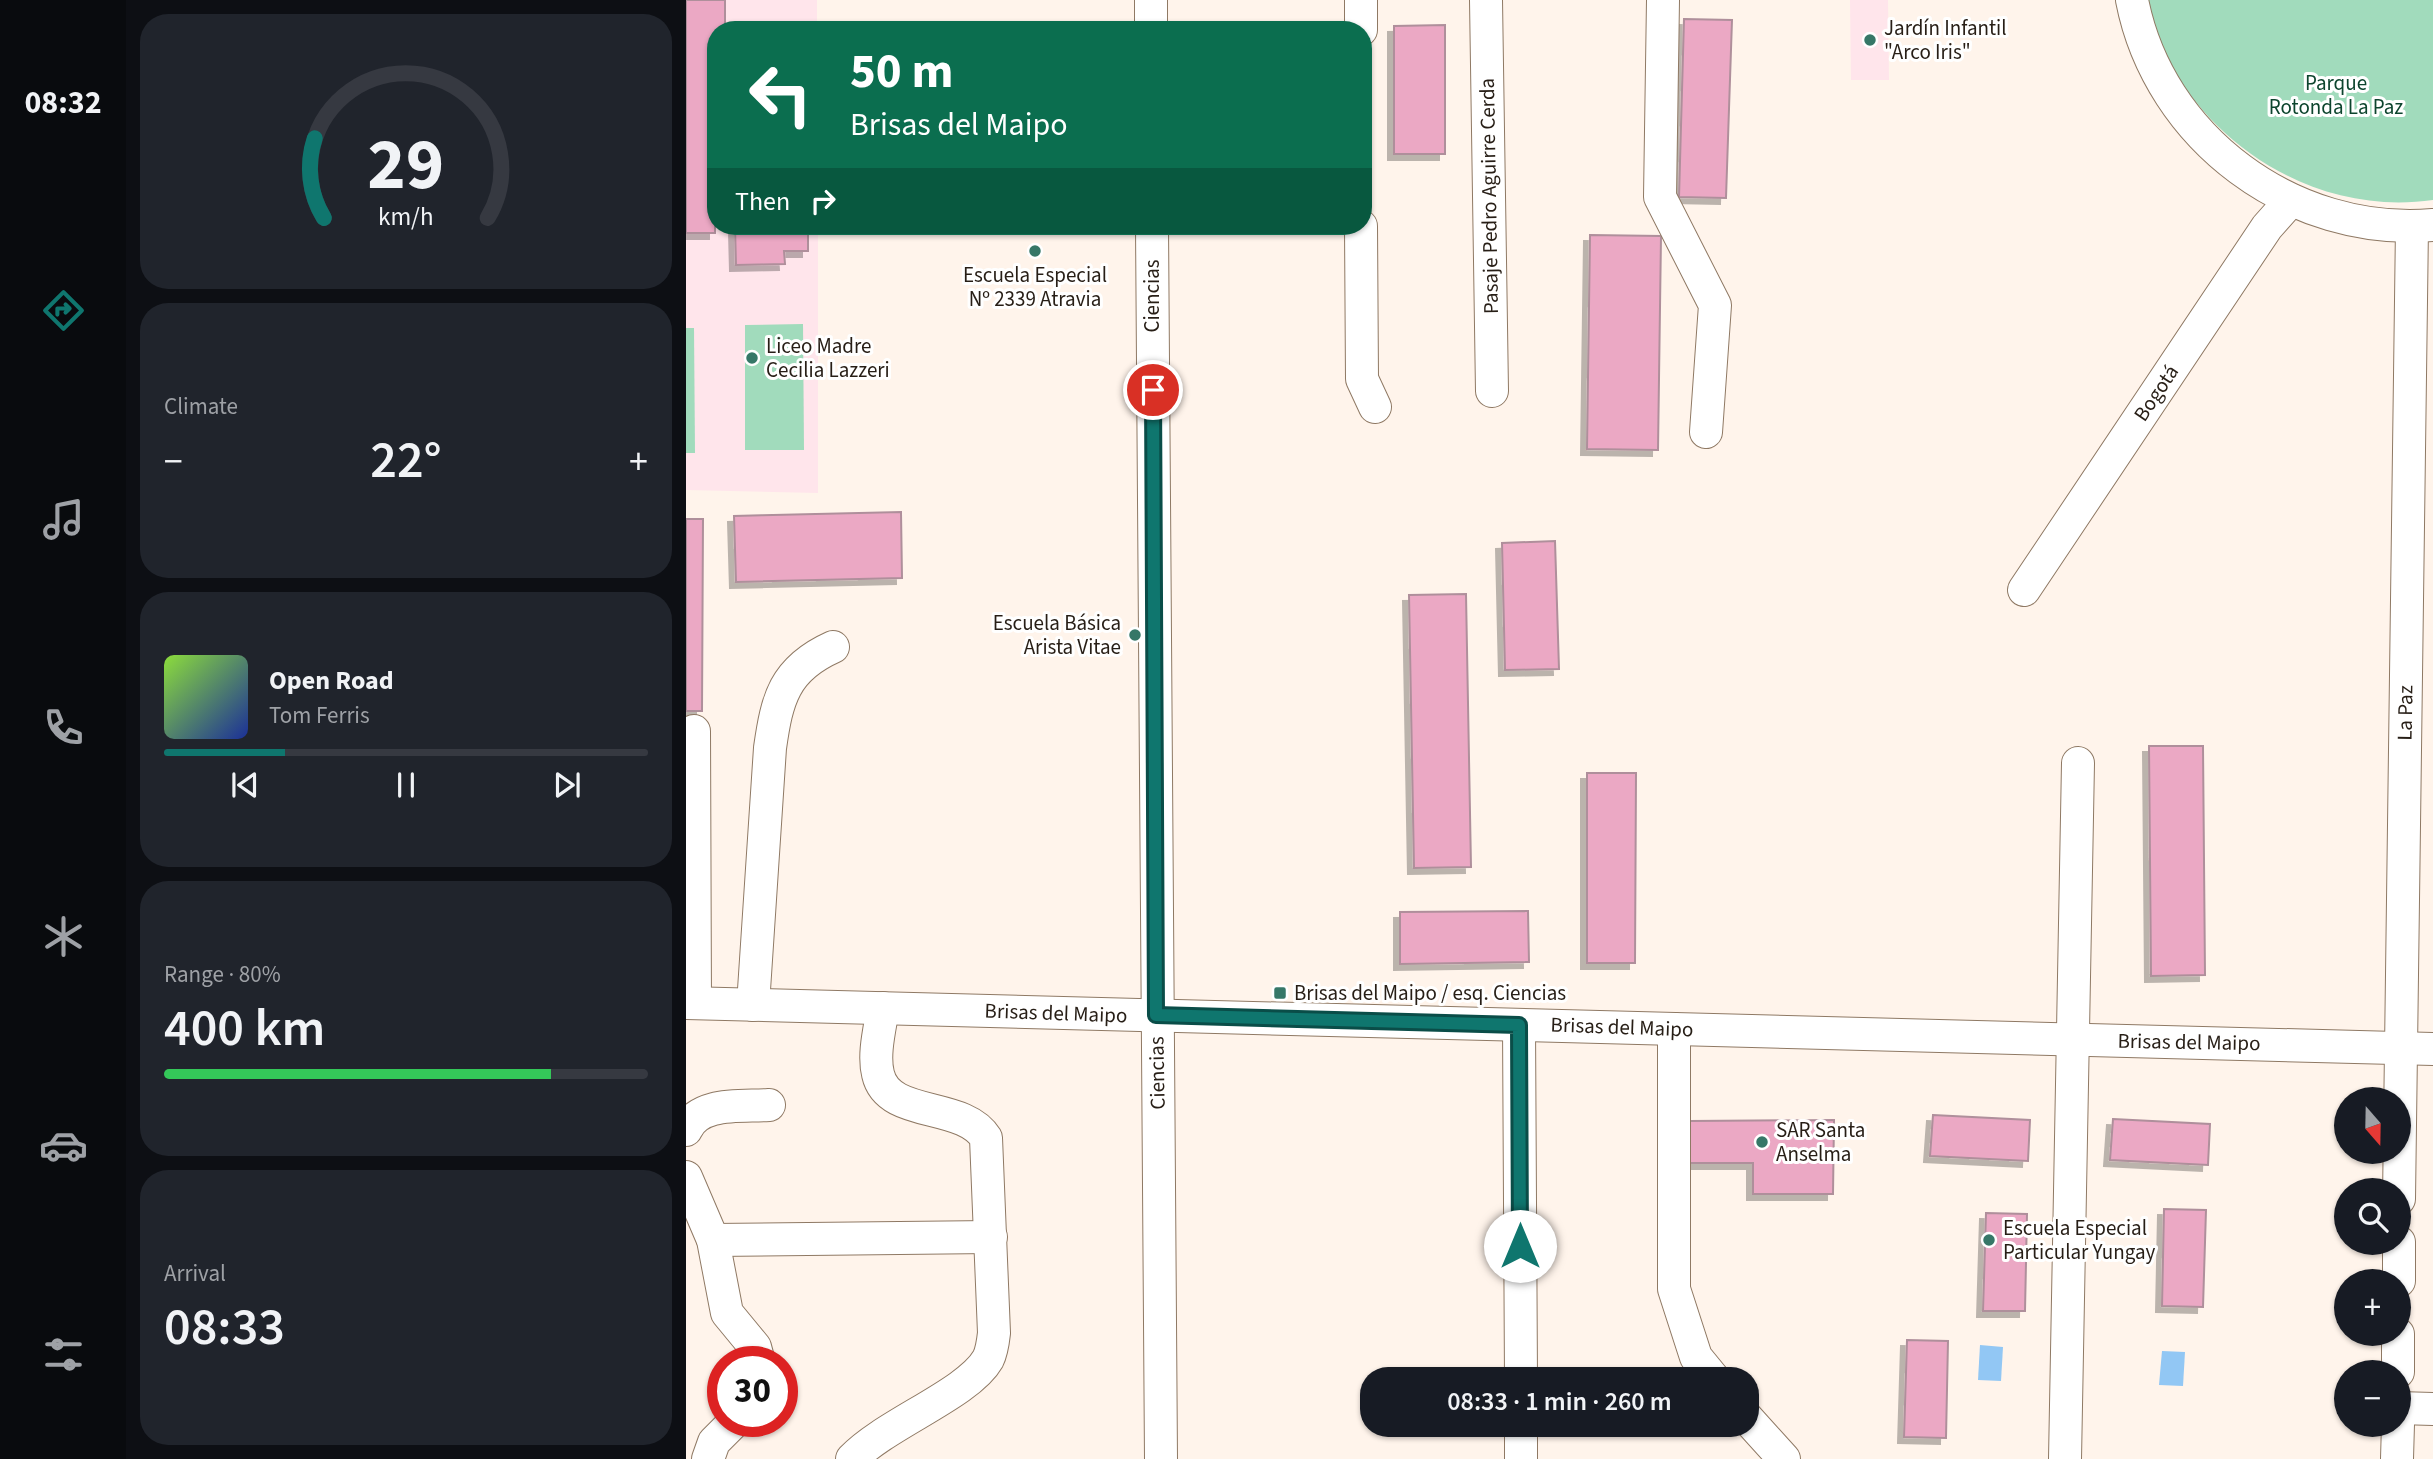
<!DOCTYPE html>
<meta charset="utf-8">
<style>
body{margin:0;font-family:"Source Sans 3",sans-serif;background:#20242c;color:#f1f3f6;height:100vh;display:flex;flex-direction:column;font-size:26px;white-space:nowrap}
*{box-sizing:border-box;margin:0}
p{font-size:23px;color:#9ea1a6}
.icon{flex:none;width:38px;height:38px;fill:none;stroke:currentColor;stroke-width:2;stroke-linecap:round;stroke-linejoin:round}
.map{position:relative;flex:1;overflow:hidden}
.side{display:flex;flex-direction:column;gap:14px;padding:14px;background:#0d0f14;width:560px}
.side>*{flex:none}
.top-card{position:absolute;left:21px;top:21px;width:665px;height:214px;border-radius:28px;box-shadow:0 2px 5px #0004;background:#0b6e4f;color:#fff;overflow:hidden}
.needle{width:46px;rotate:160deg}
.controls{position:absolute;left:1648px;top:1087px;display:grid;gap:14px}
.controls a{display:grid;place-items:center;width:77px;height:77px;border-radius:50%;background:#171b24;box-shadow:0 2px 5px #0004;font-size:35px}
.speed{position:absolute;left:21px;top:1346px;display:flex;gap:14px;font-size:35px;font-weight:700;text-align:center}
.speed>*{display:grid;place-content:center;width:91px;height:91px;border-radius:50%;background:#171b24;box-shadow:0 2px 5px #0004;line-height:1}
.speed .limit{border:10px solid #d22;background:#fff;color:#111}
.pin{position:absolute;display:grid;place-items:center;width:60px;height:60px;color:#fff;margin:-30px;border:4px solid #fff;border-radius:50%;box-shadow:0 2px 7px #0007}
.me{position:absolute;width:77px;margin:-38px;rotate:0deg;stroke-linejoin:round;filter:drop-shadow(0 0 5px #0008)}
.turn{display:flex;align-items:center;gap:24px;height:147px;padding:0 28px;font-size:32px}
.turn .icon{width:91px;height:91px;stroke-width:2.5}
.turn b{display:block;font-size:49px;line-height:60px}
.then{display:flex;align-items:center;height:66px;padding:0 28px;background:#0003;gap:14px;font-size:26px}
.big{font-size:52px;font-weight:600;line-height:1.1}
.side .widget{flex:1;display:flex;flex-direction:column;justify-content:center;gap:10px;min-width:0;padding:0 24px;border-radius:28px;background:#20242c}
.side .dial{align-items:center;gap:0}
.dial svg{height:182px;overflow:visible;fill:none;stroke:#363941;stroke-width:7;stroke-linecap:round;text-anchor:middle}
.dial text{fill:#f1f3f6;stroke:none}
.song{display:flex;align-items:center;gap:21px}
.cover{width:84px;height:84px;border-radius:10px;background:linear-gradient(135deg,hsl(90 70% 55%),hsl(230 70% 35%))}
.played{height:7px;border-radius:4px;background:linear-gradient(90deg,#0f766e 25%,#363941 25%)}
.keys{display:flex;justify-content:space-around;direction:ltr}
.heat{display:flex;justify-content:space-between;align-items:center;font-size:38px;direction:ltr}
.charge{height:10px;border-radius:5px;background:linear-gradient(90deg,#34c759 80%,#363941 0)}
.trip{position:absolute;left:674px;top:1367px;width:399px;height:70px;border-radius:28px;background:#171b24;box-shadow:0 2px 5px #0004;font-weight:600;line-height:70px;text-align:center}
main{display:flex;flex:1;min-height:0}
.menu{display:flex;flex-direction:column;width:126px;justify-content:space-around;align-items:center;background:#090b0e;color:#9ea1a6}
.menu .icon{width:49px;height:49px}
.menu .active{color:#0f766e}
.menu b{font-size:32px;color:#f1f3f6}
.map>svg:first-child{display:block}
.education{fill:#ffe5eb}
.green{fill:#a1dbbc}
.water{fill:#92c7f4}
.building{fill:#eba8c4;stroke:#af8f9b;stroke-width:2;filter:url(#shadow)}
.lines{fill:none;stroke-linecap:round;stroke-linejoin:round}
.minor-casing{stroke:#8f7964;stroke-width:34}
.minor{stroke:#fff;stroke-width:32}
.route-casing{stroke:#0a4d48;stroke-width:18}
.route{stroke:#0f766e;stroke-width:12}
.poi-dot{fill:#367767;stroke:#fff;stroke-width:2.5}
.labels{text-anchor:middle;stroke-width:6;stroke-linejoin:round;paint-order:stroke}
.poi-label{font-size:21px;fill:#271e16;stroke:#fff;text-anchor:start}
.park-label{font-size:21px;fill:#0d452e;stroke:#fff}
.street-label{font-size:21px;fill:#271e16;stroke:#fff}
</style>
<main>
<nav class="menu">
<b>08:32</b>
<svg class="icon active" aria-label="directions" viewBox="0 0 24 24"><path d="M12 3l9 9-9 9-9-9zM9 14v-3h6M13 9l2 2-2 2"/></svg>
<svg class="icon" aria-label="music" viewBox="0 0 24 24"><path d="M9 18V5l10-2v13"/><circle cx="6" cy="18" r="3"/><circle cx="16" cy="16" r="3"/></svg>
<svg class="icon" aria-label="phone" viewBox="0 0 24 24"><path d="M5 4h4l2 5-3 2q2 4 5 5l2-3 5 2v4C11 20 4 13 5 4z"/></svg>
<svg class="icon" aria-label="climate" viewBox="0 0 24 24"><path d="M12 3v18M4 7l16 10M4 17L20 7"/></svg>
<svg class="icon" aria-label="car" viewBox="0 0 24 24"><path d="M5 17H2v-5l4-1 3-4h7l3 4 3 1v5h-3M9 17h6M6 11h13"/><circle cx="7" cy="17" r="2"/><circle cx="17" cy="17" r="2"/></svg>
<svg class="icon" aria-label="filters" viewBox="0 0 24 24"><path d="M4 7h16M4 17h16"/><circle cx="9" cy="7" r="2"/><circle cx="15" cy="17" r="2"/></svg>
</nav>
<section class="side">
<div class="widget dial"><svg viewBox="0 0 100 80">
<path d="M14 69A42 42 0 1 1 86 69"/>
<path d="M14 69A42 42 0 0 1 10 34" stroke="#0f766e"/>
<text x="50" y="56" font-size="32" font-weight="700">29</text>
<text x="50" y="72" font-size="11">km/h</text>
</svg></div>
<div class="widget"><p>Climate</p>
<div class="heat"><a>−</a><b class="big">22°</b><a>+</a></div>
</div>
<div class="widget">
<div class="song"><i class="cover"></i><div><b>Open Road</b><p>Tom Ferris</p></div></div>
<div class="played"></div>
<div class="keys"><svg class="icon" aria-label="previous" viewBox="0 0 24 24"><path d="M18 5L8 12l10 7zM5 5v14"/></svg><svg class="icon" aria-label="pause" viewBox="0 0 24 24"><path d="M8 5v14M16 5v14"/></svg><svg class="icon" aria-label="next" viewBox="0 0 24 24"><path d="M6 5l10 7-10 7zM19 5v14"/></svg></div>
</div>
<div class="widget"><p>Range · 80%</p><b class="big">400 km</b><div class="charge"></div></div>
<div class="widget"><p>Arrival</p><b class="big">08:33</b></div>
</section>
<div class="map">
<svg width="1747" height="1459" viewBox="0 0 1747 1459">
<defs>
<filter id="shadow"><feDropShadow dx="-6" dy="6" stdDeviation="0" flood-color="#0004"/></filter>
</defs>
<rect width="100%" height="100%" fill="#fff4eb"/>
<g class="education">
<polygon points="0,0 131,0 131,30 30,30 30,226 132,226 132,493 0,490"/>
<polygon points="1164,0 1202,0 1203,80 1165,80"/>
</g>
<g class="green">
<path d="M1460 0H1747V200C1637 216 1530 153 1479 55 1470 39 1466 18 1460 0Z"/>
<polygon points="117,324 118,450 59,450 59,325"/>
<polygon points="0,328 8,328 9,453 0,453"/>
</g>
<g class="water">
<polygon points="1294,1345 1317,1347 1315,1381 1292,1380"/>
<polygon points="1476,1351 1499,1352 1497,1386 1473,1385"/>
</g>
<g class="building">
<polygon points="0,0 39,0 39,30 30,30 29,233 0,233"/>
<polygon points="998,19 1046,20 1040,198 993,197"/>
<polygon points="759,25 759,154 708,154 708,26"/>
<polygon points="49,226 122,226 122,251 98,251 99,264 50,265"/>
<polygon points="904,235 975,236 972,450 901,449"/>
<polygon points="215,512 216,578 50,582 48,516"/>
<polygon points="0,519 17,519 16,711 0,711"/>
<polygon points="869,541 873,669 819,670 816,543"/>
<polygon points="780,594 785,867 728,868 723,595"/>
<polygon points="1463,746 1517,746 1519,975 1465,976"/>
<polygon points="901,773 950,773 949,963 901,963"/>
<polygon points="842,911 843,962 714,964 714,912"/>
<polygon points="1247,1115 1344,1120 1342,1161 1244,1156"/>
<polygon points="1427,1119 1524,1124 1522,1165 1424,1160"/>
<polygon points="1148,1120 1147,1194 1067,1194 1067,1163 1004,1163 1004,1121"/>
<polygon points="1478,1209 1520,1210 1517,1307 1476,1306"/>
<polygon points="1300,1213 1341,1214 1339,1311 1297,1311"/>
<polygon points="1221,1340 1262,1341 1260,1438 1218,1437"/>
</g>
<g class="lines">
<g class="minor-casing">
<g id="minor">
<polyline points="465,0 465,30"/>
<polyline points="675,0 675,30"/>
<polyline points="800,0 806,391"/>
<polyline points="977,0 974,197 1029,305 1020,432"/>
<path d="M1446 0C1473 139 1607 237 1747 225"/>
<polyline points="466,226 475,1459"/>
<polyline points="675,226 676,379 689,407"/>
<polyline points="1338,590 1581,227 1605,200"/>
<polyline points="8,731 9,1003"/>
<polyline points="0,1003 1747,1049"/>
<path d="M67 1005 84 748C91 699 98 669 147 647"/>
<polyline points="833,1025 835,1379"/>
<polyline points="988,1029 988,1289 1010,1357 1028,1379"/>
<path d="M0 1130C13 1101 55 1107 83 1105"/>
<polyline points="0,1177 27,1240 41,1313 69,1347 73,1362"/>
<polyline points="1713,1199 1726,226"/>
<polyline points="27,1240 305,1237"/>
<polyline points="1713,1281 1713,1242"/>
<polyline points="1712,1372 1712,1334"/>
<polyline points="1713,1408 1747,1409"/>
<polyline points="1060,1417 1098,1459"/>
<polyline points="835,1424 835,1459"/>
<polyline points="22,1459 28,1442 49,1421"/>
<path d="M166 1459C199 1424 282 1394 302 1359 306 1351 307 1342 308 1333L300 1138C277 1101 202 1119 192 1074 187 1054 194 1028 197 1008"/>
<polyline points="1379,1459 1392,763"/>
<polyline points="1711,1459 1712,1424"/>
</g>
</g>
<use href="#minor" class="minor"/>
</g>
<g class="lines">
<g class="route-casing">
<polyline id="route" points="467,390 470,1015 833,1025 834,1246"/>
</g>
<use href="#route" class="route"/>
</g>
<g class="poi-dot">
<circle cx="1184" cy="40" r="7"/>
<circle cx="349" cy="251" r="7"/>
<circle cx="66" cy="358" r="7"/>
<circle cx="449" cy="635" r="7"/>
<rect x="587" y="986" width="14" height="14" rx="3.5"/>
<circle cx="1076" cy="1142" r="7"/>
<circle cx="1303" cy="1240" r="7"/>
</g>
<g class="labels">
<g class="poi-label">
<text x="1198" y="35">Jardín Infantil<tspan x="1198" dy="24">"Arco Iris"</tspan></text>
<text x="349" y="282" text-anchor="middle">Escuela Especial<tspan x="349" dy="24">Nº 2339 Atravia</tspan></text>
<text x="80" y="353">Liceo Madre<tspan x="80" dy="24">Cecilia Lazzeri</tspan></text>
<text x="435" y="630" text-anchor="end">Escuela Básica<tspan x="435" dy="24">Arista Vitae</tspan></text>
<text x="608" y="1000">Brisas del Maipo / esq. Ciencias</text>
<text x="1090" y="1137">SAR Santa<tspan x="1090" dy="24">Anselma</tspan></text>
<text x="1317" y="1235">Escuela Especial<tspan x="1317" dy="24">Particular Yungay</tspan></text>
</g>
<g class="park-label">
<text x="1650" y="90">Parque<tspan x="1650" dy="24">Rotonda La Paz</tspan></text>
</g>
<g class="street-label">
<text transform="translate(803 196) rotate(-91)" y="7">Pasaje Pedro Aguirre Cerda</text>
<text transform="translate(466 296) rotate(-90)" y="7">Ciencias</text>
<text transform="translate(1470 393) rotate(-56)" y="7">Bogotá</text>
<text transform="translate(1719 713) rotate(-89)" y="7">La Paz</text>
<text transform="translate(370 1013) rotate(2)" y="7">Brisas del Maipo</text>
<text transform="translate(936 1027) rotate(2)" y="7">Brisas del Maipo</text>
<text transform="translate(1503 1042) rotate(1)" y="7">Brisas del Maipo</text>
<text transform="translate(471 1073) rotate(-91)" y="7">Ciencias</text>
</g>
</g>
</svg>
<div class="controls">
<a><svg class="needle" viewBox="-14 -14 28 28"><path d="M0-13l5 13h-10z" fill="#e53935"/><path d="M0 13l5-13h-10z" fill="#9ea1a6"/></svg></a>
<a><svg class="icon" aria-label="search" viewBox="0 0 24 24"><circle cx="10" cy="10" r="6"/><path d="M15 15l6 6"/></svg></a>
<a>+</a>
<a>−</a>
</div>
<div class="speed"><div class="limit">30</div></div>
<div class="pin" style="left:467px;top:390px;background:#d93025"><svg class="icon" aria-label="arrive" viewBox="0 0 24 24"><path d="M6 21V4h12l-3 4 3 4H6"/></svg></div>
<svg class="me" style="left:834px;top:1246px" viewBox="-20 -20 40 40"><circle r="19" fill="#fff"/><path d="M0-13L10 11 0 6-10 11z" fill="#0f766e"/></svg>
<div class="trip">08:33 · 1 min · 260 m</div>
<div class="top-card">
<div class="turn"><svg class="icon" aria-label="left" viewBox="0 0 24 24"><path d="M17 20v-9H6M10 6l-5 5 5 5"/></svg><div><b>50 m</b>Brisas del Maipo</div></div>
<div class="then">Then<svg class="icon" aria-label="right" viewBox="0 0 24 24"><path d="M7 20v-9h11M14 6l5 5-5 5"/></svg></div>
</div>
</div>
</main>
